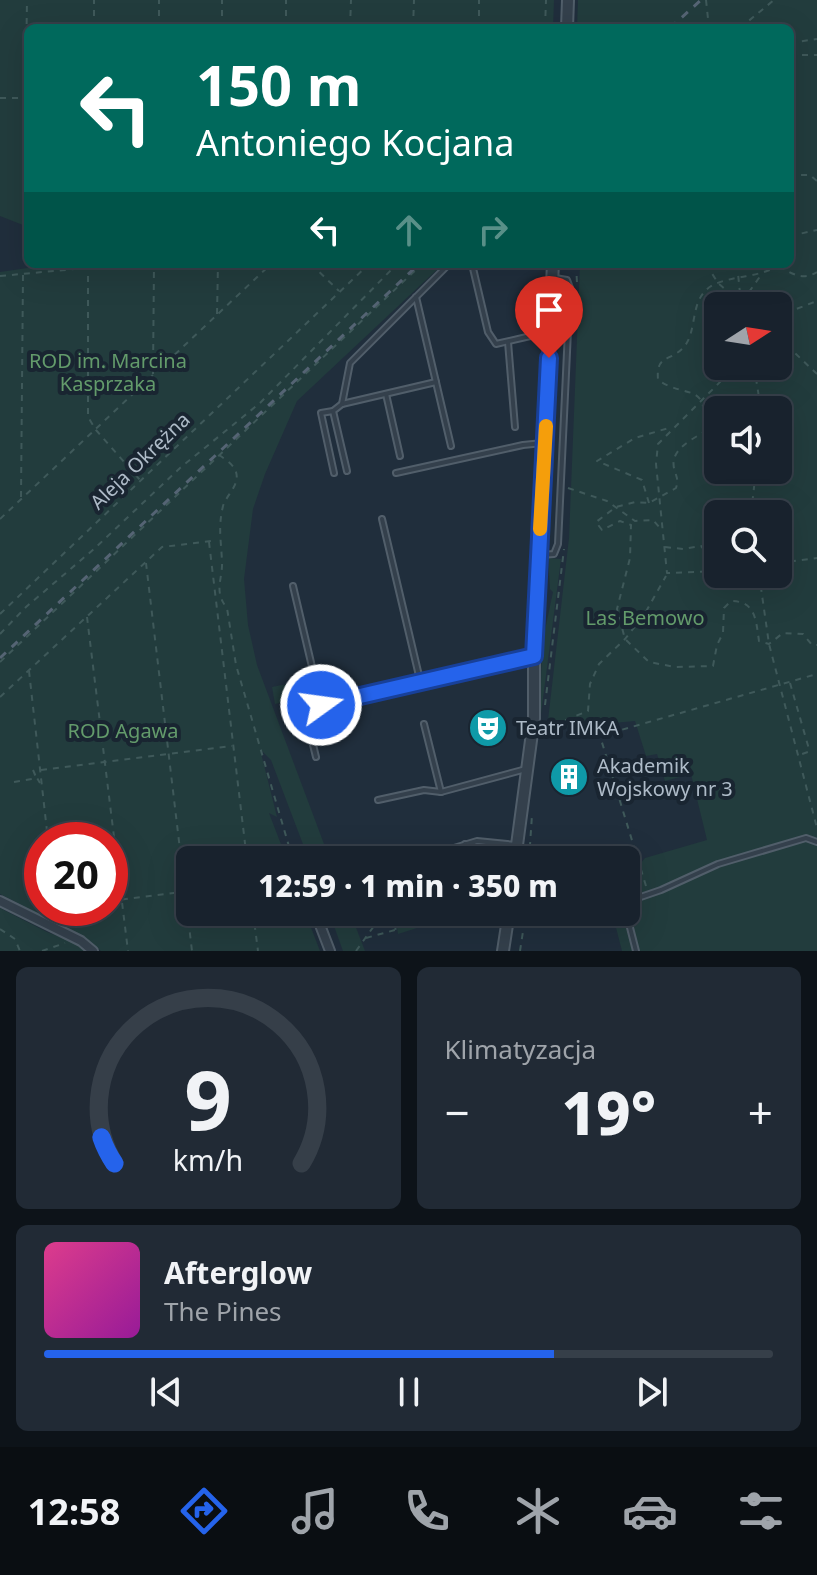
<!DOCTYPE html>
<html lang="pl">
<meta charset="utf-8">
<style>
body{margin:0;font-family:"Noto Sans",sans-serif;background:#212a35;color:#f1f3f6;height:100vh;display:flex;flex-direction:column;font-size:30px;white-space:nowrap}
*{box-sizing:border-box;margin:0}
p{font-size:26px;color:#9fa4aa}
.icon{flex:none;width:44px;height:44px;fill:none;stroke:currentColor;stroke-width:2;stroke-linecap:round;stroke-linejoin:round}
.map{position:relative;height:951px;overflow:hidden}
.side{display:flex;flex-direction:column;gap:16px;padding:16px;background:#0d1319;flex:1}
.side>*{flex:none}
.top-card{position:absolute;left:24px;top:24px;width:770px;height:244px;border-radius:12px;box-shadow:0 8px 32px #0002,0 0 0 2px #363f49;background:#00695c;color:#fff;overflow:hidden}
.needle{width:52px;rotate:78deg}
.buttons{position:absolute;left:704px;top:292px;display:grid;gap:16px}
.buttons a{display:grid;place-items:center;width:88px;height:88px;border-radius:12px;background:#18222d;box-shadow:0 8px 32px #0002,0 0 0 2px #363f49;font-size:40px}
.speed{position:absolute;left:24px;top:822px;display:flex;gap:16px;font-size:40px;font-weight:700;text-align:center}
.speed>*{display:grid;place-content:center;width:104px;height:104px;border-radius:50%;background:#18222d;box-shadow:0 8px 32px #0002,0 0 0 2px #363f49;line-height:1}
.speed .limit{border:12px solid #d22;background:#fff;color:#111}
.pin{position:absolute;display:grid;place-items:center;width:68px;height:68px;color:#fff;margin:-82px -34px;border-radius:50% 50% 50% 0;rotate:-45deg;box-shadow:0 0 8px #0007}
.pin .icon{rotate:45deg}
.me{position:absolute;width:88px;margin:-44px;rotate:76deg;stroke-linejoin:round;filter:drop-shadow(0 0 6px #0008)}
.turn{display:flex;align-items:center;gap:28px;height:168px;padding:0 40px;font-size:36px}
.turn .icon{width:104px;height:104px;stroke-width:2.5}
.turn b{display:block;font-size:56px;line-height:68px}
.lanes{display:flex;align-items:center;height:76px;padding:0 40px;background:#0003;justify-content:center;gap:40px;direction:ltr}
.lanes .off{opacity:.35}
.big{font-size:60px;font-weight:800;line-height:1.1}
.side .card{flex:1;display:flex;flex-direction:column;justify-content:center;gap:12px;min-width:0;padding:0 28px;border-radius:12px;background:#212a35}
.side .dial{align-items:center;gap:0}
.dial svg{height:208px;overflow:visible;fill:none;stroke:#363f49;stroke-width:7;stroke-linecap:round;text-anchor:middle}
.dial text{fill:#f1f3f6;stroke:none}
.song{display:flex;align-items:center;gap:24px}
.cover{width:96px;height:96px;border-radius:12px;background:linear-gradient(135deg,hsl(330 70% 55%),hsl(300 70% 35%))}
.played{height:8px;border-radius:4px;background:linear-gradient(90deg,#2563eb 70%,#363f49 70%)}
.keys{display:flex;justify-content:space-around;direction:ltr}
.heat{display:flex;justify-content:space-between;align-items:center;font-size:44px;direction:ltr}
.side .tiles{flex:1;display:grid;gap:16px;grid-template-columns:1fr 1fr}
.card:last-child{grid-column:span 2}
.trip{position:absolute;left:176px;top:846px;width:464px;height:80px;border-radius:12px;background:#18222d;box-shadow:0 8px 32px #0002,0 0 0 2px #363f49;font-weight:800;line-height:80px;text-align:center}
.dock{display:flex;height:128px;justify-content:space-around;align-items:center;background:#0a0e12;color:#9fa4aa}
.dock .icon{width:56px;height:56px}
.dock .current{color:#2563eb}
.dock b{font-size:36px;color:#f1f3f6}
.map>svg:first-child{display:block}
.green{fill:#223c3d;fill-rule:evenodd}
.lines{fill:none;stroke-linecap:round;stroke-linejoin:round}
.service-casing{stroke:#515e6a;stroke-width:8}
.minor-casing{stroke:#515e6a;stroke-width:12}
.tertiary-casing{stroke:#515e6a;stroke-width:14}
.path{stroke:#3f595a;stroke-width:2;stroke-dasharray:6 6;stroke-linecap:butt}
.service{stroke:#34404c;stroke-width:4}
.minor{stroke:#34404c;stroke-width:8}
.tertiary{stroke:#34404c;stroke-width:10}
.rail{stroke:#556474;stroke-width:3;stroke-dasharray:8 8;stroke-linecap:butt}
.route-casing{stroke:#184099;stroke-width:20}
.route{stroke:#2563eb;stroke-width:14}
.slow{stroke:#f59e0b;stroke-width:14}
.labels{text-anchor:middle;stroke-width:8;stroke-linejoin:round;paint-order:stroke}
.park-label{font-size:20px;fill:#639b6b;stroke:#192531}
.street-label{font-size:20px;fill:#aebbc8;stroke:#192531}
.poi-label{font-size:20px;fill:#aebbc8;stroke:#192531;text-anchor:start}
</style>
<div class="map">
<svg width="817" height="951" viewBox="0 0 817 951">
<rect width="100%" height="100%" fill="#202e3c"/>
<g class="green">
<polygon points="0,0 554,0 553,28 28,28 28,227 0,216"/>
<path d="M578 0H817V951H622L612 912H626V884L639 879 641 863 645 858 707 840 691 774 665 781 657 754 646 756 635 721 547 729 569 538 580 264H790V28H577ZM718 306H778V366H718ZM718 410H778V470H718ZM718 514H778V574H718Z"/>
<path d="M55 264H443L297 401 265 474 253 509 244 579 248 625 257 665 330 860H309L271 760 260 749 277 817 269 813 287 860H190V912H305L320 951H101L89 941 64 928 59 916 52 913 45 917 0 894V272ZM42 840H110V908H42Z"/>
<polygon points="548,558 561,559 540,722 542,644 553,592 550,589"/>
<polygon points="302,681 306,697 275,704 272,687"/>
<polygon points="0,908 47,932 86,947 90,951 0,951"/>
<polygon points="329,912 350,912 365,951 343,951"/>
<polygon points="395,912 425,917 458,912 452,914 452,917 398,934"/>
</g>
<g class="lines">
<g class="service-casing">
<g id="service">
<polyline points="472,264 488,332 496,344 548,332"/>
<polyline points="416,297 451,446"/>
<polyline points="508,342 515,427"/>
<polyline points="386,394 400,456"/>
<polyline points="342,404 350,363 449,264"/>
<polyline points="333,411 321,413 334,473"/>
<polyline points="347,471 333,411 342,404 436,382"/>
<polyline points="396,473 523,445 543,443"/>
<polyline points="382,519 420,680"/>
<polyline points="540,555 554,554 558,544 570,288 567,280 555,278"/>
<polyline points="293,586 321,705"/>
<polyline points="424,724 441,792"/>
<polyline points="316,757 305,712 321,705 533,656"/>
<polyline points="378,800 424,790 441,792 526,769"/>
<polyline points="414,860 477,841 516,845"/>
<polyline points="463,860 465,844"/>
<polyline points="626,902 661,890 718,864 806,838 817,842"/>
<polyline points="417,912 441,912"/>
<polyline points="626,912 636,951"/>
</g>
</g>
<g class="minor-casing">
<g id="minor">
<polyline points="0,901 81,941 93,951"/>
<polyline points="315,912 330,951"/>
</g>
</g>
<g class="tertiary-casing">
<g id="tertiary">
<polyline points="567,28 568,0"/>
<polyline points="515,860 534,718 534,632 553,264"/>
<polyline points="503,951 509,912"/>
</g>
</g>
<g class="path">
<polyline points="706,0 709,28"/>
<polyline points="94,28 94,0"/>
<polyline points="159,28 159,0"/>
<polyline points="222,28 222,0"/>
<polyline points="286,28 286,0"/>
<polyline points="350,28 351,0"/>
<polyline points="413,28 414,0"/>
<polyline points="479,28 479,0"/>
<polyline points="545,28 546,0"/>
<polyline points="740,28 774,0"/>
<polyline points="790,43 817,39"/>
<polyline points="790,55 817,55"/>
<polyline points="0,98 28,98"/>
<polyline points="790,179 798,175 810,175 817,181"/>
<polyline points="24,192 27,0"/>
<polyline points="790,236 817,230"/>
<polyline points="88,264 88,417 96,430 140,480"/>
<polyline points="311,264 339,291"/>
<polyline points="576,264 577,283"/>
<polyline points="706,264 718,283 741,303 742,306"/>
<polyline points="737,264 741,303 745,306"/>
<path d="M780 264C760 280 721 274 705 291 690 307 697 335 682 349 668 362 656 355 658 380 688 400 708 380 704 432 691 440 670 450 674 468 676 477 679 478 676 488L649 503 635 502 616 507 596 522 602 530 620 521 631 525 630 558 617 609 625 639 649 662 675 667 713 666 717 645 723 633 724 608 731 601C756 601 756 621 759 641L769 644 783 633 803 634 812 645H817"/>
<path d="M779 266C792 274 803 281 817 272"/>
<polyline points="0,276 86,268"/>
<polyline points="742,302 761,275"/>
<polyline points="217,314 218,264"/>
<polyline points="778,323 791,311 817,301"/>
<polyline points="778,337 817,374"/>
<polyline points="754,366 761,410"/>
<polyline points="153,374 154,264"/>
<path d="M219 455C225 459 234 465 236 472 240 485 227 494 223 506 218 527 221 540 222 561 223 579 213 591 227 608L236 665 293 860"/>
<polyline points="568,488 607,501 635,521 653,520 661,529"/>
<polyline points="21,497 23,274"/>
<polyline points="649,503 642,480 597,461 635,438 672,427"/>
<polyline points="751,514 756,470"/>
<polyline points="0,519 271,264"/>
<polyline points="209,542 247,860"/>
<polyline points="665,547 683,549 701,546 718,566"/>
<polyline points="146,563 192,951"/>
<polyline points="778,563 817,558"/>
<polyline points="718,571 667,573 656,464 658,444 736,366"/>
<polyline points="759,574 769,644 817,828"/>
<polyline points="0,614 369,264"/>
<polyline points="87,617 128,951"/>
<polyline points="0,634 26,607 94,549 180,468 260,403 397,264"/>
<polyline points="0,662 422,264"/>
<polyline points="29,671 48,840"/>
<polyline points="790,683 809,749 808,752 799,755"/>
<polyline points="0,697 162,547 211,541"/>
<polyline points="545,705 564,549"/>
<polyline points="543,729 588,711 590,684 599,664 625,639 644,615 666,576"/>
<polyline points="33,770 36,777"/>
<polyline points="41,770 232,746"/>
<polyline points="14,782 37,778 40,783"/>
<polyline points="529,860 532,815"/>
<polyline points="646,886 600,736 817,674"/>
<polyline points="110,901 190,891"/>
<polyline points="253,912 258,951"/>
<polyline points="394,912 396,935"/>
<polyline points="56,919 56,908"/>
<polyline points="0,929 15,939 20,951"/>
<polyline points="366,938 395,930"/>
<polyline points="42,951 65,943"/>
<polyline points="356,951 384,912"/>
<polyline points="520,951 526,912"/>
</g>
<use href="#service" class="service"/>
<use href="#minor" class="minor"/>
<use href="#tertiary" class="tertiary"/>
<g class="rail">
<polyline points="670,28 701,0"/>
<polyline points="0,658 419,264"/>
</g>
</g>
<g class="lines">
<g class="route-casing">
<polyline id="route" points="321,705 534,656 549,358"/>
</g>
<use href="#route" class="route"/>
<polyline class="slow" points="540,529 546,426"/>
</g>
<defs>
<g id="theatre-disc" transform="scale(2)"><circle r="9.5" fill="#0f9aa8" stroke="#192531"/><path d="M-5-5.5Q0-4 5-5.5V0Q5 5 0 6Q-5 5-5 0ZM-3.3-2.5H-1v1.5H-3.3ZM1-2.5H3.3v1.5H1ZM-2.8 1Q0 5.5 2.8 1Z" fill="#fff"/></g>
<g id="building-disc" transform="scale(2)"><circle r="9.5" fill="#0f9aa8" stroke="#192531"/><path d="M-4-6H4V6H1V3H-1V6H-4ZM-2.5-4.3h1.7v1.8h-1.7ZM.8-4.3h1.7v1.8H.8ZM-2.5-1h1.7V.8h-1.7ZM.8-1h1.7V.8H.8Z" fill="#fff"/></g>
</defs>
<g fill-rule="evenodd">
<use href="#theatre-disc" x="488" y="728"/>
<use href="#building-disc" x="569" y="777"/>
</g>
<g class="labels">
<g class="park-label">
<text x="108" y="368">ROD im. Marcina<tspan x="108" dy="23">Kasprzaka</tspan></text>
<text x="645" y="625">Las Bemowo</text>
<text x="123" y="738">ROD Agawa</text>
</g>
<g class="street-label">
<text transform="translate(140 461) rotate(-44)" y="7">Aleja Okrężna</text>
</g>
<g class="poi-label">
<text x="516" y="735">Teatr IMKA</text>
<text x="597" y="773">Akademik<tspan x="597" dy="23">Wojskowy nr 3</tspan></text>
</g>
</g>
</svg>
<div class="buttons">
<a><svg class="needle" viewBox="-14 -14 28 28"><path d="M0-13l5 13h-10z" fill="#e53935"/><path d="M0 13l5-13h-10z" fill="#9fa4aa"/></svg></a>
<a><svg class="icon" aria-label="sound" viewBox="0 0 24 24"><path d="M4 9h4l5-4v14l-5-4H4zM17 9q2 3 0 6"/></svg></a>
<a><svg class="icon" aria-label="search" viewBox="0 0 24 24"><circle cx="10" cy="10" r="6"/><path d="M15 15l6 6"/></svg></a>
</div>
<div class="speed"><div class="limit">20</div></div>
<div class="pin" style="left:549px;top:358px;background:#d93025"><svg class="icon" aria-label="arrive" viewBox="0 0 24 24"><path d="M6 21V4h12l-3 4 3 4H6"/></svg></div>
<svg class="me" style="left:321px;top:705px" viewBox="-20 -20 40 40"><circle r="17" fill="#2563eb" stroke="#fff" stroke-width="3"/><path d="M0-11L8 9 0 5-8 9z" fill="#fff"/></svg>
<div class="trip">12:59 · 1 min · 350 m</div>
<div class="top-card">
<div class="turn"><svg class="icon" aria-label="left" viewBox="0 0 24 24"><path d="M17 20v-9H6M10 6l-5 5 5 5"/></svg><div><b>150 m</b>Antoniego Kocjana</div></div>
<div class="lanes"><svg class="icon" aria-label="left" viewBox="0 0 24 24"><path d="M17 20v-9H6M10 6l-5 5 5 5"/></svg><svg class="icon off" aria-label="ahead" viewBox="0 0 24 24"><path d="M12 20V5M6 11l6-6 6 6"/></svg><svg class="icon off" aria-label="right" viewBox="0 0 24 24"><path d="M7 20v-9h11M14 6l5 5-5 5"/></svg></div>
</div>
</div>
<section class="side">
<div class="tiles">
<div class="card dial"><svg viewBox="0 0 100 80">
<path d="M14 69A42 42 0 1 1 86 69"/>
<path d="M14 69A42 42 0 0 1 9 59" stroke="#2563eb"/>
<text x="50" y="56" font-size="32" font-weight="700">9</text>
<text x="50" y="72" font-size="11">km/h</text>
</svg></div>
<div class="card"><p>Klimatyzacja</p>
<div class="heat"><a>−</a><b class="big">19°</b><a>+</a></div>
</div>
<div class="card">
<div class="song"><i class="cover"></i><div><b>Afterglow</b><p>The Pines</p></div></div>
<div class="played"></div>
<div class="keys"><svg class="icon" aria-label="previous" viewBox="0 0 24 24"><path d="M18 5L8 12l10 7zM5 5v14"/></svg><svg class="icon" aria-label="pause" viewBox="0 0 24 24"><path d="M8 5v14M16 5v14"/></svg><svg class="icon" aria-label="next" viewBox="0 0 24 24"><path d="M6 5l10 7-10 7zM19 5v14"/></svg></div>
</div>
</div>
</section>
<nav class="dock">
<b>12:58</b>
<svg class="icon current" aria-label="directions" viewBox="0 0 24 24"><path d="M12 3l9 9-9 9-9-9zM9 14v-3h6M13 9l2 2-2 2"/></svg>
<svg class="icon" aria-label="music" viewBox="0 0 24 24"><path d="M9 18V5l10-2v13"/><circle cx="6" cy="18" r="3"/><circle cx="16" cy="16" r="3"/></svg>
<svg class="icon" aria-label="phone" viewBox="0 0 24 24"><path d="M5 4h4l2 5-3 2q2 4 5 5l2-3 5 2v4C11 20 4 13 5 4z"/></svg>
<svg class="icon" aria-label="climate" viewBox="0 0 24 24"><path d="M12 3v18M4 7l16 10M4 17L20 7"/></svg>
<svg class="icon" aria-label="car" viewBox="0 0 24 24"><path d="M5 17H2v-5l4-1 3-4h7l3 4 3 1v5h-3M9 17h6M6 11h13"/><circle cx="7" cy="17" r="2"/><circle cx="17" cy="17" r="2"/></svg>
<svg class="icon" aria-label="filters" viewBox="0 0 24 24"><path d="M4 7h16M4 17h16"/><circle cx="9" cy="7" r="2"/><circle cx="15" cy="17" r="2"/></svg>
</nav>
